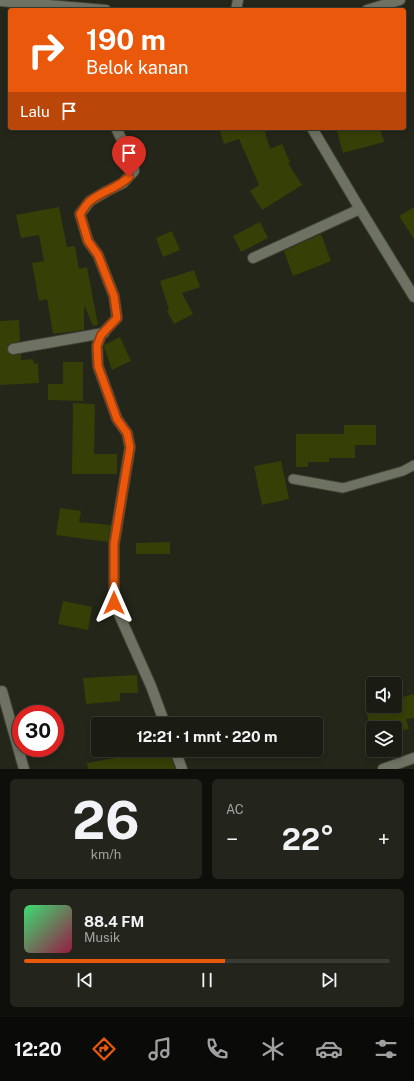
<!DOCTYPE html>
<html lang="id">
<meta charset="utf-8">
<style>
body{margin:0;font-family:"Public Sans",sans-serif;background:#23251c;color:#f1f3f6;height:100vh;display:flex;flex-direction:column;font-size:15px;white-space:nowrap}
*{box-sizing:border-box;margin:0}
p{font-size:13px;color:#9fa1a0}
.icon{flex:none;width:22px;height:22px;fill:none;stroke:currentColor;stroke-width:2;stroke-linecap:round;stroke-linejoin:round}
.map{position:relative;height:769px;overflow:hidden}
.panel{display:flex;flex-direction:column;gap:10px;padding:10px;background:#0e0f0a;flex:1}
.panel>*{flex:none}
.top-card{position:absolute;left:8px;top:8px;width:398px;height:122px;border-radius:4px;box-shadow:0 2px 6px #0003,0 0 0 1px #383a33;background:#ea580c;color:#fff;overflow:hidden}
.tools{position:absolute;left:366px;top:677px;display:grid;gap:8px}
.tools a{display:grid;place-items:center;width:36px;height:36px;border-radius:4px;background:#1a1c13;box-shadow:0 2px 6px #0003,0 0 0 1px #383a33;font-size:20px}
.speed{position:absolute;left:12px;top:705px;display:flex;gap:8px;font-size:20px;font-weight:700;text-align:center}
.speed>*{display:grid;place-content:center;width:52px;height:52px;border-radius:50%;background:#1a1c13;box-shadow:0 2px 6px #0003,0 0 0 1px #383a33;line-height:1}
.speed .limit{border:6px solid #d22;background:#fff;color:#111}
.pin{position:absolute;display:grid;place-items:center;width:34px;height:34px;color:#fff;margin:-41px -17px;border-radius:50% 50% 50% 0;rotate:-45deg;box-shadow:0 0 4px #0007}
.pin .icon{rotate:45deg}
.me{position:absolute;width:44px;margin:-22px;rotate:0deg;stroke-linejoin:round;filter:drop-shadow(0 0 3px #0008)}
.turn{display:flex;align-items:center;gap:14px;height:84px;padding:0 12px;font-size:18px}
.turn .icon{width:52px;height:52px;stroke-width:2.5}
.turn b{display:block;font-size:28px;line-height:34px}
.then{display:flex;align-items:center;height:38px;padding:0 12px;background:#0003;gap:8px;font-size:15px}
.big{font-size:30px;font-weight:700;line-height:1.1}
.panel .card{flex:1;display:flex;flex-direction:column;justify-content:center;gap:6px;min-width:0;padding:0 14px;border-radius:6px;background:#23251c}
.panel .dial{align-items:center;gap:0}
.dial b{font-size:52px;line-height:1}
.song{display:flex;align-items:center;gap:12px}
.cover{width:48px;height:48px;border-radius:6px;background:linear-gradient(135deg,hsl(140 70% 55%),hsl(340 70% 35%))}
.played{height:4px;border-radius:2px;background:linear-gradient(90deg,#ea580c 55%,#383a33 55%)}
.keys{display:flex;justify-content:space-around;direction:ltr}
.heat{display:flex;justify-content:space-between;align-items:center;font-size:22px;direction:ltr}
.panel .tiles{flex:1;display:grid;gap:10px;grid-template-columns:1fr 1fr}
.card:last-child{grid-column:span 2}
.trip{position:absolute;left:91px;top:717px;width:232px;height:40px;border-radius:4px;background:#1a1c13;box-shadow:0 2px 6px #0003,0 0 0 1px #383a33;font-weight:700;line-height:40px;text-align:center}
.tab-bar{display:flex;height:64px;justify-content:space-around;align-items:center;background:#0a0b08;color:#9fa1a0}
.tab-bar .icon{width:28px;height:28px}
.tab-bar .selected{color:#ea580c}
.tab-bar b{font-size:18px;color:#f1f3f6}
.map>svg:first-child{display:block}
.building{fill:#363f06}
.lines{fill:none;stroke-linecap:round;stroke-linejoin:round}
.service-casing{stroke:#424439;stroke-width:11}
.minor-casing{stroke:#424439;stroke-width:12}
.tertiary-casing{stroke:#424439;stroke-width:12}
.service{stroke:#6e7262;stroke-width:9}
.minor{stroke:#6e7262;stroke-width:10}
.tertiary{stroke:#6e7262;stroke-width:10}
.route-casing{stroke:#983908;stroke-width:10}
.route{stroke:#ea580c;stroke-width:7}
</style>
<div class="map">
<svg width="414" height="769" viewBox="0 0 414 769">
<rect width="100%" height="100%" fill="#232619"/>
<g class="building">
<polygon points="219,128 266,128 267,131 265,132 270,149 282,144 290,162 288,163 302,185 262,210 250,191 259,185 239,139 224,144"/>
<polygon points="336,128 380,128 384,142 343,153"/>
<polygon points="59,207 67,247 75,246 79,269 87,267 98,325 93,326 84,305 84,330 53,334 47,299 39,301 32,263 44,261 39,235 21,238 16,215"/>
<polygon points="414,207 414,239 399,216"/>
<polygon points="260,222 268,238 241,252 233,236"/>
<polygon points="172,231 180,250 163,257 156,238"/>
<polygon points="321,234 331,261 293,276 284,251"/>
<polygon points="194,270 200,287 182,293 193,314 174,324 167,311 169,310 160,281"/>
<polygon points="19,320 20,341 9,344 7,346 7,350 11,355 21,354 21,360 33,359 34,364 38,363 39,383 0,385 0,321"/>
<polygon points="120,337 131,361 112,370 104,347 104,345"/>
<polygon points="63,362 83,362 83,401 48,400 48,384 63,384"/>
<polygon points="73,403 95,404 94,454 117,454 117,474 72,474"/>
<polygon points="344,425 376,425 376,445 355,445 355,458 329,458 329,462 308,462 308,467 296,467 296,434 344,434"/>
<polygon points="281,461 289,499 262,505 254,466"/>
<polygon points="60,508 81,511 79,522 111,525 108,542 56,535"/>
<polygon points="170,542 170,554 136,554 136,543"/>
<polygon points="63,601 92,607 88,630 58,624"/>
<polygon points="137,675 138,693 120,693 120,701 86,704 83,678"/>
<polygon points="414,694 414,718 406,719 409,729 395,732 395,728 391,728 389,721 370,726 365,707 373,705 395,706 395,699"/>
<polygon points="169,751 175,769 88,769 87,763 147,752 148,755"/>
</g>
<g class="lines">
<g class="service-casing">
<polyline id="service" points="293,479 343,488 403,471 414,465"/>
</g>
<g class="minor-casing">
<g id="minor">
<polyline points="0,1 106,10"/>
<polyline points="236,10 238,0"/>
<polyline points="367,10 400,0"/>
<polyline points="116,128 133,162 134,171 123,183 107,191 90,201 80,214 88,241 98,255 114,296 117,318 101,335 97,346 98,366 117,419 127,433 130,447 114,544 114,603 151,686 165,724"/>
<polyline points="312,128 360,209 414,297"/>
<polyline points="253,258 360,209"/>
<polyline points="13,349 104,333"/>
<polyline points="2,691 24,769"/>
<polyline points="175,750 182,769"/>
</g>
</g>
<g class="tertiary-casing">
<polyline id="tertiary" points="383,769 414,758"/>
</g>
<use href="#service" class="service"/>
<use href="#minor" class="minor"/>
<use href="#tertiary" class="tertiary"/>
</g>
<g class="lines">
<g class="route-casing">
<path id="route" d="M114 603V544L130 447 127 433 117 419 98 366 97 346 101 335 117 318 114 296 98 255 88 241 80 214C83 210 86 204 90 201 102 191 118 188 129 177"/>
</g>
<use href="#route" class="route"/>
</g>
</svg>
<div class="tools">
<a><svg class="icon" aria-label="sound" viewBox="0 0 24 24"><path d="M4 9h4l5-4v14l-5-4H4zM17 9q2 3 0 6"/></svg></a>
<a><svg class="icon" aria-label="layers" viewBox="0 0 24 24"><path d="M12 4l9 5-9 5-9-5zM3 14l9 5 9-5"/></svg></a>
</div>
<div class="speed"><div class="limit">30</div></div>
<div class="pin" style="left:129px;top:177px;background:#d93025"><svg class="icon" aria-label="arrive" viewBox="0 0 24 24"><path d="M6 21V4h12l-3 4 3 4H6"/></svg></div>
<svg class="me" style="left:114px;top:603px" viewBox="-20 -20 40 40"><path d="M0-17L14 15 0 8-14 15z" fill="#ea580c" stroke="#fff" stroke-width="4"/></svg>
<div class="trip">12:21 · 1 mnt · 220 m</div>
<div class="top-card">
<div class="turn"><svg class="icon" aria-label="right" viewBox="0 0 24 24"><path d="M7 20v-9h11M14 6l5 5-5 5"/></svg><div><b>190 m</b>Belok kanan</div></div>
<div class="then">Lalu<svg class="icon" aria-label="arrive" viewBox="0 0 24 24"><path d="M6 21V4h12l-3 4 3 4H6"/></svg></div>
</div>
</div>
<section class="panel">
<div class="tiles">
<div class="card dial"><b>26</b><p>km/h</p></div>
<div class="card"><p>AC</p>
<div class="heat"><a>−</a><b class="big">22°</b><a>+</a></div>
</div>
<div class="card">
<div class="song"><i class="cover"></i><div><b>88.4 FM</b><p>Musik</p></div></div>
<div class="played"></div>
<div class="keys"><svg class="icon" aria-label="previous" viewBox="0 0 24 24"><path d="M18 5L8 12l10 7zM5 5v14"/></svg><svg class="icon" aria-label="pause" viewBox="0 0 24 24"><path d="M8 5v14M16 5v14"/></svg><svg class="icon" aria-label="next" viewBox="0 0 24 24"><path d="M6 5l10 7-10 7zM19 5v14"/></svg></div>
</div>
</div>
</section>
<nav class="tab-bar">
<b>12:20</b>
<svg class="icon selected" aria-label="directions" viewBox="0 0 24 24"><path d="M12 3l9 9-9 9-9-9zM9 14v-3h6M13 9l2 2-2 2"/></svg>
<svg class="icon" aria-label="music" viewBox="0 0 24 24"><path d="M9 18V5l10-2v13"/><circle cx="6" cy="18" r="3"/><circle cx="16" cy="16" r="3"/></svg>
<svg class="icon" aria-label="phone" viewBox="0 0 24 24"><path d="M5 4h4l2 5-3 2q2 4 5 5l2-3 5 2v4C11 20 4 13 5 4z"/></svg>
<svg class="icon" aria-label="climate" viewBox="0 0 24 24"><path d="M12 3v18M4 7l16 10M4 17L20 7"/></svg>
<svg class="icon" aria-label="car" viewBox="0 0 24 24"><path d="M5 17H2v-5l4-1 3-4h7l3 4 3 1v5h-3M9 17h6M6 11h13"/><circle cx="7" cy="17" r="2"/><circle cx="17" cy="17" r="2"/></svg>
<svg class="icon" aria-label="filters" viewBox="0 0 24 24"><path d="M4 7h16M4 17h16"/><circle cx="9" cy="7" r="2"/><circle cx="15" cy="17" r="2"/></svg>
</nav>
